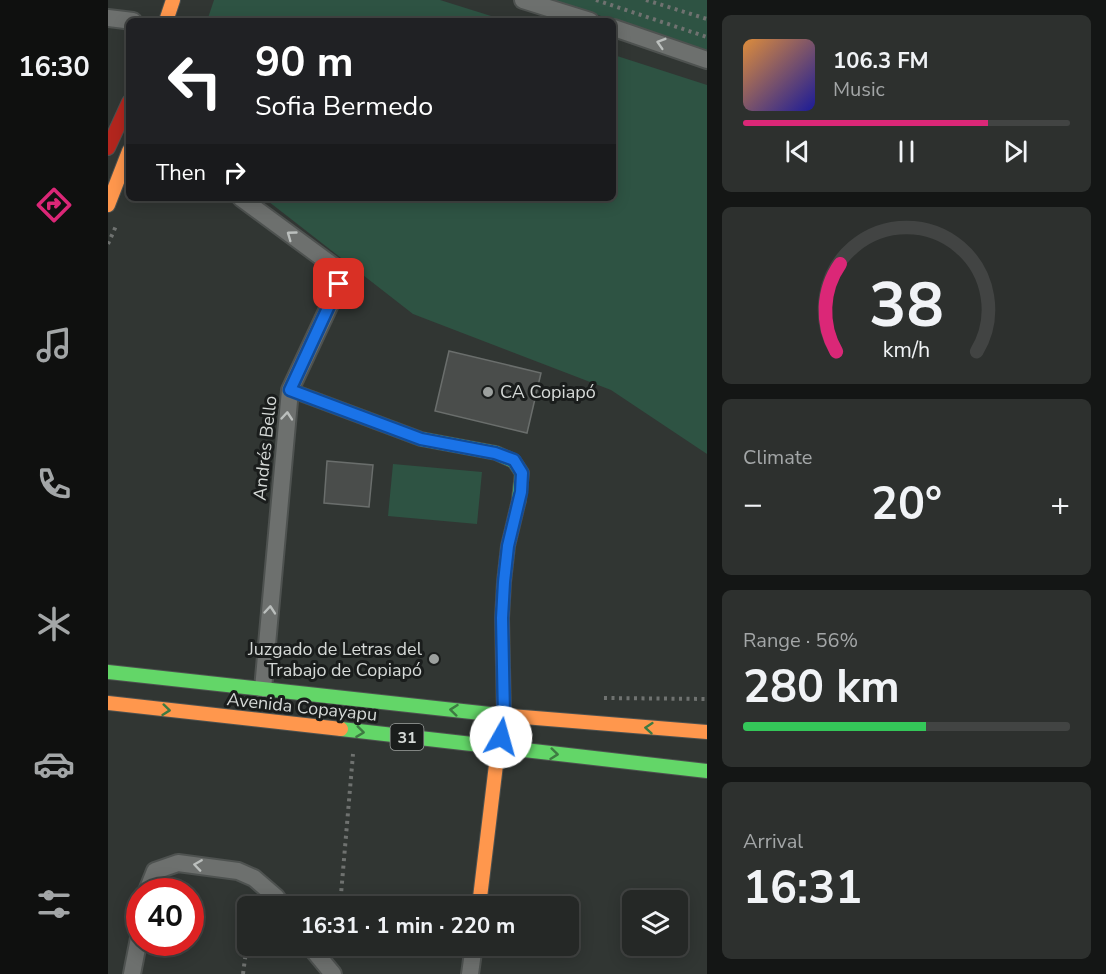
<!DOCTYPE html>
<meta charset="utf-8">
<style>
body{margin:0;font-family:"Nunito Sans",sans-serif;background:#2d302e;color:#f1f3f6;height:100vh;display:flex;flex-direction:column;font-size:22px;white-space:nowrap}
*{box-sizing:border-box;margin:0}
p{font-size:20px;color:#a3a6a7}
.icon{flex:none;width:33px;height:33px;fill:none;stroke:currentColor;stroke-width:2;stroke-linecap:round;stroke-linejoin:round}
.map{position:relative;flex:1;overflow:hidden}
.sheet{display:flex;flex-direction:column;gap:15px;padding:15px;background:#141615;width:399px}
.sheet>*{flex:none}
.banner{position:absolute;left:18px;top:18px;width:490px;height:183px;border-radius:9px;box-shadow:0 3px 15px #0003,0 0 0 2px #424443;background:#202124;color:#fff;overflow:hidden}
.fabs{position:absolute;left:514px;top:890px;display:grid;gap:12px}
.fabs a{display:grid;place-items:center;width:66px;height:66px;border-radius:9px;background:#252826;box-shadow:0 3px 15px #0003,0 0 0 2px #424443;font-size:30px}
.speed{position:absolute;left:18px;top:878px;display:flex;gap:12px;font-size:30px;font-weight:700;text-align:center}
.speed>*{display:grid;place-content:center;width:78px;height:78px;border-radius:50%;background:#252826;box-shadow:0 3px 15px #0003,0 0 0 2px #424443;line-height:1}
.speed .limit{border:9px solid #d22;background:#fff;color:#111}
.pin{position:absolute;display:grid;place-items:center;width:51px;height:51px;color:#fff;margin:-26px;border-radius:12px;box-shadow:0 3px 9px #0006}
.me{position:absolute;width:66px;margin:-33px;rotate:7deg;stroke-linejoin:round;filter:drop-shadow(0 0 4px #0008)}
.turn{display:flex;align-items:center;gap:21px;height:126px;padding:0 30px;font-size:27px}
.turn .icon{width:78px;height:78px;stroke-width:2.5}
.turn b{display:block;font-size:42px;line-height:51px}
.then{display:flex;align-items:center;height:57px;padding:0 30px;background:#0003;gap:12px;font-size:22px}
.big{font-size:45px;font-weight:700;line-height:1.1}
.sheet .widget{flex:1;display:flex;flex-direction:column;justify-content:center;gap:9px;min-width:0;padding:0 21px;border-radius:9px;background:#2d302e}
.sheet .dial{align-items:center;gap:0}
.dial svg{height:156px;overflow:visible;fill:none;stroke:#424443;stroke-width:7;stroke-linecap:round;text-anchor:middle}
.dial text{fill:#f1f3f6;stroke:none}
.song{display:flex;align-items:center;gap:18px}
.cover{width:72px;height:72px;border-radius:9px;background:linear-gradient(135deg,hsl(30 70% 55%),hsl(240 70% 35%))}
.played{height:6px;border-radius:3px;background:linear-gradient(90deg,#db2777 75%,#424443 75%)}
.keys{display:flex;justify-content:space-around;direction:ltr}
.heat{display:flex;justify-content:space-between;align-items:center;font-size:33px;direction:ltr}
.charge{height:9px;border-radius:4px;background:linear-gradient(90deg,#34c759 56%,#424443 0)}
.trip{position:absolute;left:129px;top:896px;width:342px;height:60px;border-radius:9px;background:#252826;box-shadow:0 3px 15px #0003,0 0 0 2px #424443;font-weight:700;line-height:60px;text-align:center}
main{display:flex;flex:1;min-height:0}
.dock{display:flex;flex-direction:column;width:108px;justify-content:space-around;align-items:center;background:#0f100f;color:#a3a6a7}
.dock .icon{width:42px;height:42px}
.dock .active{color:#db2777}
.dock b{font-size:27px;color:#f1f3f6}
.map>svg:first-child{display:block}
.green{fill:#2e5343}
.building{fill:#4a4d4b;stroke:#6a6e6c;stroke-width:1.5}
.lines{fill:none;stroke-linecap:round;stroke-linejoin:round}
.street-casing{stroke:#4e5250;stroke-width:20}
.fast-casing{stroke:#4e5250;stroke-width:16}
.slow-casing{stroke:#4e5250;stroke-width:16}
.jam-casing{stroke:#4e5250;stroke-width:16}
.path{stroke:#6f7270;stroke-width:4;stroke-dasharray:3 4.5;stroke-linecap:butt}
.street{stroke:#6d706e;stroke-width:16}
.fast{stroke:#63d668;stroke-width:14}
.slow{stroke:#ff974d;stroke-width:14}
.jam{stroke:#b3261e;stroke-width:14}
.oneway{stroke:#bbbfbd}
.oneway2{stroke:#3e7a42}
.route-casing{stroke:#114b97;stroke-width:15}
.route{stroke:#1a73e8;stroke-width:10}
.poi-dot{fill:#9ca09e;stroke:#1a1d1c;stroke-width:2}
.labels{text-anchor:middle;stroke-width:6;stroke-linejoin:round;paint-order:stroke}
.shield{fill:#1a1d1c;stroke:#9da19f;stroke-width:1.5}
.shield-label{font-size:16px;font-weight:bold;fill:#d5d9d7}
.poi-label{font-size:18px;fill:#d5d9d7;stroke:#1a1d1c;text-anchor:start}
.street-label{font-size:18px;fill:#d5d9d7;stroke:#1a1d1c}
</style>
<main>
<nav class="dock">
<b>16:30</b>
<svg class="icon active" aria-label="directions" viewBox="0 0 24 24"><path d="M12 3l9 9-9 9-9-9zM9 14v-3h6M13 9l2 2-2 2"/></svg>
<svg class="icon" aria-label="music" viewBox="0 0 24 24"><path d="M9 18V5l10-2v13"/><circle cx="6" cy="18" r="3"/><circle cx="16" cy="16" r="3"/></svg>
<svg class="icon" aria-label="phone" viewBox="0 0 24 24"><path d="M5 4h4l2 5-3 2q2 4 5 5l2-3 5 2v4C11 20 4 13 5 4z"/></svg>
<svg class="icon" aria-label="climate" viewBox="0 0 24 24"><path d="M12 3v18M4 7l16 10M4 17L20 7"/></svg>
<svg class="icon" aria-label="car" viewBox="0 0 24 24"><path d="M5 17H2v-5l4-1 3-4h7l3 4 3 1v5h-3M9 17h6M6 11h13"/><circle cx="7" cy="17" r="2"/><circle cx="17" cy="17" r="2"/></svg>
<svg class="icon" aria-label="filters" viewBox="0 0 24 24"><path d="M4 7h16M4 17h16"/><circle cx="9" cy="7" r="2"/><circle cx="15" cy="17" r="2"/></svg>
</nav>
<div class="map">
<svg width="599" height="974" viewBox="0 0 599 974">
<rect width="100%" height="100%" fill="#313633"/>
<g class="green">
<polygon points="106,0 332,0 399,21 99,21"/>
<polygon points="443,0 599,0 599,50"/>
<polygon points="506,55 599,85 599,454 503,390 305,314 156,198 506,198"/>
<polygon points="285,464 374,472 369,524 280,516"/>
</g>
<g class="building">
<polygon points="341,351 433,373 419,433 327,411"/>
<polygon points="219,461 265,465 261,507 216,503"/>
</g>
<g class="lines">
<g class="street-casing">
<g id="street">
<polyline points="415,0 482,21"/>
<polyline points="0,18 25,21"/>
<polyline points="506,28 599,60"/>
<polyline points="133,198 228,268 232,276 232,283 182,390 155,689"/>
<polyline points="39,891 47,871 70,863 130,871 146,878 168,897 174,906"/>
<polyline points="201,945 225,974"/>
<polyline points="24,974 32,933"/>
<polyline points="362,974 366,945"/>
</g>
</g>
<g class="fast-casing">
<g id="fast">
<polyline points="182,390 313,439 388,453 406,461 414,473 411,500"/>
<polyline points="0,672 391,715"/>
<polyline points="233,729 599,771"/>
</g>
</g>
<g class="slow-casing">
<g id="slow">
<polyline points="58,21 65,0"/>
<polyline points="0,205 21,151"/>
<polyline points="0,703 233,729"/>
<polyline points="391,715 599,732"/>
<polyline points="371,906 390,748 396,716 394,618 396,582 400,546 411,500"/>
</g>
</g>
<g class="jam-casing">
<polyline id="jam" points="0,148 21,102"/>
</g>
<g class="path">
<polyline points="488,0 599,37"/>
<polyline points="538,0 599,19"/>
<polyline points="0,244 8,226"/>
<polyline points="496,698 599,699"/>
<polyline points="232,906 245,754"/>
<polyline points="135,974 140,936"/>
</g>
<use href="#street" class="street"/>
<use href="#fast" class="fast"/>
<use href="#slow" class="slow"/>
<use href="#jam" class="jam"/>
</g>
<defs><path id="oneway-chevron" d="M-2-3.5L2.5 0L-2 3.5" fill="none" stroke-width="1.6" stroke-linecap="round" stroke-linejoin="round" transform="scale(1.5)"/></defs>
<g class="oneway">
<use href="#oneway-chevron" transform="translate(553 43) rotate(-163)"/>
<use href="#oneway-chevron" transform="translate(183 235) rotate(-144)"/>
<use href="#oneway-chevron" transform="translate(179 416) rotate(-85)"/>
<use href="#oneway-chevron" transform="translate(162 610) rotate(-85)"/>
<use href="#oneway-chevron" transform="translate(90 865) rotate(-172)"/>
</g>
<g class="oneway2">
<use href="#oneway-chevron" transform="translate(58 710) rotate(6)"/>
<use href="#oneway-chevron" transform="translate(346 710) rotate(-174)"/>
<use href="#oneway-chevron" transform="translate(541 728) rotate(-175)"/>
<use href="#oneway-chevron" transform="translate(252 732) rotate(7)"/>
<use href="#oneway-chevron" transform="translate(446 754) rotate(6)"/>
</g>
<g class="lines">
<g class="route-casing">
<polyline id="route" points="231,284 182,390 313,439 387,453 406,460 414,473 413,492 400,546 396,582 394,618 396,716 393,737"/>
</g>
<use href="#route" class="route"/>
</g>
<g class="poi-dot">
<circle cx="380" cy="392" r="6"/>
<circle cx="326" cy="659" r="6"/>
</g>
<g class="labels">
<rect class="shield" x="282.5" y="724" width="33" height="26" rx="4.5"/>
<g class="shield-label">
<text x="299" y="743">31</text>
</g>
<g class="poi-label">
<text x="392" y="398">CA Copiapó</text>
<text x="314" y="655" text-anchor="end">Juzgado de Letras del<tspan x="314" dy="21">Trabajo de Copiapó</tspan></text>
</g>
<g class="street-label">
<text transform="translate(157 448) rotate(-84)" y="6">Andrés Bello</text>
<text transform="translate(194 707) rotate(6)" y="6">Avenida Copayapu</text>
</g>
</g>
</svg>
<div class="fabs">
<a><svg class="icon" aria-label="layers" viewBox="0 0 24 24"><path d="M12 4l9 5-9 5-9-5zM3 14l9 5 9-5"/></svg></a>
</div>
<div class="speed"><div class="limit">40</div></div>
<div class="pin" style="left:231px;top:284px;background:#d93025"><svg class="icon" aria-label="arrive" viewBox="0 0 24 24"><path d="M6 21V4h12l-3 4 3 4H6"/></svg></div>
<svg class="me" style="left:393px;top:737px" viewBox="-20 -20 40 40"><circle r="19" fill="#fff"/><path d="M0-13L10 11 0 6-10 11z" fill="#1a73e8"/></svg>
<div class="trip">16:31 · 1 min · 220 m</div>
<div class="banner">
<div class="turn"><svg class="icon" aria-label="left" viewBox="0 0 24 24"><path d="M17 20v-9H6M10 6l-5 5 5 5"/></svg><div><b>90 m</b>Sofia Bermedo</div></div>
<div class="then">Then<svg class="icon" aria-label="right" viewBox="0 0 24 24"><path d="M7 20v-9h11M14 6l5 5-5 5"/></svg></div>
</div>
</div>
<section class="sheet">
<div class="widget">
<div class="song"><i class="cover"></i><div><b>106.3 FM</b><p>Music</p></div></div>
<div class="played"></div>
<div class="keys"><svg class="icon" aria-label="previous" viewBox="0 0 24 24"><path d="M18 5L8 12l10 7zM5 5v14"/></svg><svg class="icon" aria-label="pause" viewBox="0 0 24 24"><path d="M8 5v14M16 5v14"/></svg><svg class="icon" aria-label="next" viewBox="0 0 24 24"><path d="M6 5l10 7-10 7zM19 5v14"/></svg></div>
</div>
<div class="widget dial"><svg viewBox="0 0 100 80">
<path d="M14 69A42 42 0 1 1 86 69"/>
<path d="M14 69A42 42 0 0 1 16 24" stroke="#db2777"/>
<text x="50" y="56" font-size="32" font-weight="700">38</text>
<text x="50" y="72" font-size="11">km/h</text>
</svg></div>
<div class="widget"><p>Climate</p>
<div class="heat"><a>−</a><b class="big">20°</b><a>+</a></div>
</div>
<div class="widget"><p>Range · 56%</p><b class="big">280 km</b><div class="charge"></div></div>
<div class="widget"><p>Arrival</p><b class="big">16:31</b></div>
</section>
</main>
